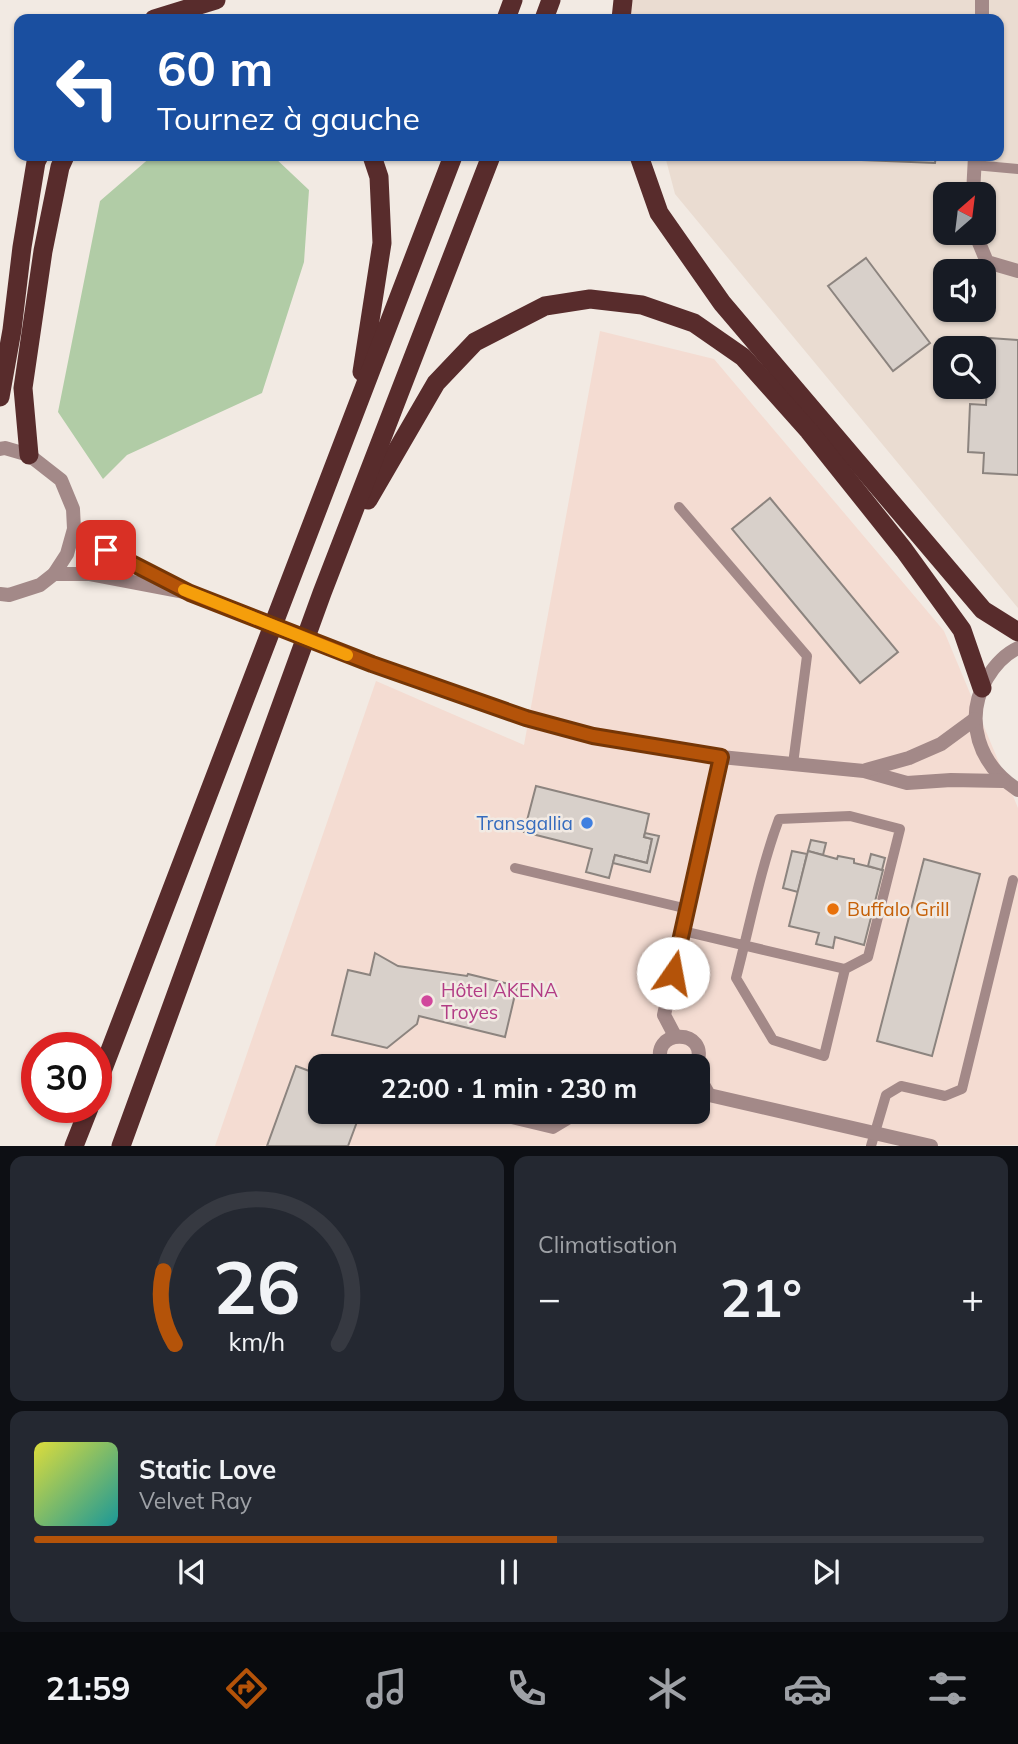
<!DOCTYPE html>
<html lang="fr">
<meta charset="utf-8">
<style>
body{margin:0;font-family:Mulish,sans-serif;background:#242831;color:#f1f3f6;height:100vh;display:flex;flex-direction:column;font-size:26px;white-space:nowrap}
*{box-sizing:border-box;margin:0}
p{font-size:23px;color:#9ea1a6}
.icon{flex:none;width:38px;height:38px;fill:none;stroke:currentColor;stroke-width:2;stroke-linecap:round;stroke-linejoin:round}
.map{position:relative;height:1146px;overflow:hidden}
.drawer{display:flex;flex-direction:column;gap:10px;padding:10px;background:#0d0f14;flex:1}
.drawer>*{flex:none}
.top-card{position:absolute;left:14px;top:14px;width:990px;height:147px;border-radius:14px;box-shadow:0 2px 5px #0004;background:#1a4fa0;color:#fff;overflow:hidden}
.needle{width:46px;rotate:28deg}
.fabs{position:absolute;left:933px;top:182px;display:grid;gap:14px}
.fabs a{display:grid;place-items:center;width:63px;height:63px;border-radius:14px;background:#171b24;box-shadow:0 2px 5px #0004;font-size:35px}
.speed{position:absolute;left:21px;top:1032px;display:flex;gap:14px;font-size:35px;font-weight:700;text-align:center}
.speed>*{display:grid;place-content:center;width:91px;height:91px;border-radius:50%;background:#171b24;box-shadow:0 2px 5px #0004;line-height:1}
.speed .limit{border:10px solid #d22;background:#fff;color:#111}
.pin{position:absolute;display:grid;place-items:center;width:60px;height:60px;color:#fff;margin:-30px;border-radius:14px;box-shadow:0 4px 10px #0006}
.me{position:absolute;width:77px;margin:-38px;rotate:12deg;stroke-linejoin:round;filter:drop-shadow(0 0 5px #0008)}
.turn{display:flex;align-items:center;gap:24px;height:147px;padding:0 28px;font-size:32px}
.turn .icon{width:91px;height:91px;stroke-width:2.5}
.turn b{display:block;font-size:49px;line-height:60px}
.big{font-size:52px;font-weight:700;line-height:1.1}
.drawer .card{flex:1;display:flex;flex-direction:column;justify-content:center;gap:10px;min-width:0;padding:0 24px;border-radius:14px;background:#242831}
.drawer .dial{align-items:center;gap:0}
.dial svg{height:182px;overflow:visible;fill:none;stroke:#363941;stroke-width:7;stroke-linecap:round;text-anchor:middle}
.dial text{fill:#f1f3f6;stroke:none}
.song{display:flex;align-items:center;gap:21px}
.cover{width:84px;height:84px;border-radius:10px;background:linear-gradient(135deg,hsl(60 70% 55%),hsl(180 70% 35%))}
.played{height:7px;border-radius:4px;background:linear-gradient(90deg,#b45309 55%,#363941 55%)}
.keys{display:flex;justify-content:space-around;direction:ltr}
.heat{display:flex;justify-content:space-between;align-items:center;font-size:38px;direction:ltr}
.drawer .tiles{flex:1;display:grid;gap:10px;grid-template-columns:1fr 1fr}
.card:last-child{grid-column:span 2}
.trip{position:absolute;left:308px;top:1054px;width:402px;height:70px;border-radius:14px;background:#171b24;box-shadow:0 2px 5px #0004;font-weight:700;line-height:70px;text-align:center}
.dock{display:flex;height:112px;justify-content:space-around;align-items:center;background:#090b0e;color:#9ea1a6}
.dock .icon{width:49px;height:49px}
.dock .current{color:#b45309}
.dock b{font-size:32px;color:#f1f3f6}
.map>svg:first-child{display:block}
.commercial{fill:#f4dcd2;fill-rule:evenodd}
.built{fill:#eadcd1;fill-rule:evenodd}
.green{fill:#b1cca6}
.building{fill:#d8d0ca;stroke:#8c847f;stroke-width:2}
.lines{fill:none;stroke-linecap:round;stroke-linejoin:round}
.service{stroke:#a38988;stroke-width:10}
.minor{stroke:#a38988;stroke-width:14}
.tertiary{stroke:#a38988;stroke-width:14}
.trunk{stroke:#582c2c;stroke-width:19}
.tertiary-bridge{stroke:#a38988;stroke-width:14}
.route-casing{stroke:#753606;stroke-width:18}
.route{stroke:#b45309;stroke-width:12}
.slow{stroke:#f59e0b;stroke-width:12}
.shop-dot{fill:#3f7fe0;stroke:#f2eae3;stroke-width:2.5}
.food-dot{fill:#e8710a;stroke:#f2eae3;stroke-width:2.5}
.hotel-dot{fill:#d1479c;stroke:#f2eae3;stroke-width:2.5}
.labels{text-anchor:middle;stroke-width:5;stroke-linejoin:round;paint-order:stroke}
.shop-label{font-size:19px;fill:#366cbe;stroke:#f2eae3;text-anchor:end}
.food-label{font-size:19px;fill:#c56008;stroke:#f2eae3;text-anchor:start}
.hotel-label{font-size:19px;fill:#b23c85;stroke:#f2eae3;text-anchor:start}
</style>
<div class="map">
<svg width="1018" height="1146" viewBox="0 0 1018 1146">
<rect width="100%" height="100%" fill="#f2eae3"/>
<path class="commercial" d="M600 331 714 359 944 631 1018 808V1145L215 1146 376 681 524 745ZM320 1066H698V1111H320Z"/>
<path class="built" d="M622 0H1018V608L675 194 665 156H999V19H627ZM945 194H984V233H945ZM945 271H984V310H945ZM945 348H984V387H945Z"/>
<polygon class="green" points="152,156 273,156 309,190 304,262 262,393 127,455 103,479 58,412 100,201"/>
<g class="building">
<polygon points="761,156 936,156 935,163"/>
<polygon points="866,258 930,343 893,371 828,286"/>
<polygon points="989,338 1018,340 1018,475 983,473 984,453 968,452 970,404 986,405"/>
<polygon points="770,498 898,652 860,683 732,529"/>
<polygon points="536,786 649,814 644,837 652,839 647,863 615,855 609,878 586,872 592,849 524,832"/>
<polygon points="645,833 659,836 650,872 613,863 615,855 647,863 652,839 644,837"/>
<polygon points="811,840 826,843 823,855 808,851"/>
<polygon points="792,851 807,854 798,892 783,888"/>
<polygon points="808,851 837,859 838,856 854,859 854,863 883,870 864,945 835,937 833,948 816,944 819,933 789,926"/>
<polygon points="871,854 885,858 882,870 868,866"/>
<polygon points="924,859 980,874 932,1056 877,1041"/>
<polygon points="375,953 398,966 467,976 468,974 517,986 505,1037 419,1016 417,1024 387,1048 332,1035 348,970 370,975"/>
<polygon points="296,1066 320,1075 320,1111 361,1111 348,1146 267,1146"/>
</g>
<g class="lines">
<g class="service">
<polyline points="974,165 1018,169"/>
<polyline points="679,507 807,656 793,764"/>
<polyline points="515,868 688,909"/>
<path d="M683 931 845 969 868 957 900 829 850 816 779 819C760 870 750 925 736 978L773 1040 824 1056 845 969"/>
<polyline points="479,1111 553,1129 583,1111"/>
<polyline points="871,1146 886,1095 901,1086 945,1096 962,1089 1013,880"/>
</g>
<g class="minor">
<polyline points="982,19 982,0"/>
<polyline points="973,194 975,156"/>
<polyline points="975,233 987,262 1018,271"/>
<polyline points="675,1036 664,1015 721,757"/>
<path d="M663 1066C645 1028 713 1026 696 1066"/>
<polyline points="698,1076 709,1095 931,1146"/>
</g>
<g class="tertiary">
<polyline points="0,449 5,448 29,455 61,480 73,509 74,529 67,554 54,574 40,585 9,595 0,594"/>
<polyline points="74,529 85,539 177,586"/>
<polyline points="54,574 90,574 190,593"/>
<path d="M1018 648C1005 654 995 665 987 678 963 720 979 765 1018 790"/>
<polyline points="372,664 526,718 593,736 721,757 864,771 907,783 951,780 1003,781"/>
<polyline points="866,770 909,758 941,744 975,719"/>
</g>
<g class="trunk">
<polyline points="154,19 216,0"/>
<polyline points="506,19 513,0"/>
<polyline points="544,19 551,0"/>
<polyline points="621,19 623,0"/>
<polyline points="639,156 659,213 722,303 983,610 1018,632"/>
<polyline points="362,372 382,243 379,177 372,156"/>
<polyline points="0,397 12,330 22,247 36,162 39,156"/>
<polyline points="29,455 23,388 43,251 60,167 65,156"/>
<polyline points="368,500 436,383 475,342 545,306 590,299 642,305 694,323 743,357 809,431 904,550 962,630 982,688"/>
<polyline points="96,1087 453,156"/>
<polyline points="74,1146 89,1108"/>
<polyline points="121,1146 322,593 491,156"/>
</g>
<polyline class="tertiary-bridge" points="190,593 372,664"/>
</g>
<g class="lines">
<g class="route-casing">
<polyline id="route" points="106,550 190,593 372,664 526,718 593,736 721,757 673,973"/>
</g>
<use href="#route" class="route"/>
<polyline class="slow" points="184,590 347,655"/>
</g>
<circle class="shop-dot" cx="587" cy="823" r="7"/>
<circle class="food-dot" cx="833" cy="909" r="7"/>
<circle class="hotel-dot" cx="427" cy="1001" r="7"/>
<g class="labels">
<g class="shop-label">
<text x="573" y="830">Transgallia</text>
</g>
<g class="food-label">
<text x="847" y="916">Buffalo Grill</text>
</g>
<g class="hotel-label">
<text x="441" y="997">Hôtel AKENA<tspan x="441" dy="22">Troyes</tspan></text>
</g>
</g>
</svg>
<div class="fabs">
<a><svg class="needle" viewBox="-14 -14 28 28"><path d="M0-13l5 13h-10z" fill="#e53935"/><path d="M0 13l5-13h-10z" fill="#9ea1a6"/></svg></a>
<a><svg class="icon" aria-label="sound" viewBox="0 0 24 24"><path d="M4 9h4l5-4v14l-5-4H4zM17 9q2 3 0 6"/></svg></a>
<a><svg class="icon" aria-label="search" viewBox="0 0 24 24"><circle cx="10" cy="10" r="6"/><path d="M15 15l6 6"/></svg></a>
</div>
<div class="speed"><div class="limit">30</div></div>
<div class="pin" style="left:106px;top:550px;background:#d93025"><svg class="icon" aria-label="arrive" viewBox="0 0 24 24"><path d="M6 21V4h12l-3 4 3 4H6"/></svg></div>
<svg class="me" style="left:673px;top:973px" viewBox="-20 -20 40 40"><circle r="19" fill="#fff"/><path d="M0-13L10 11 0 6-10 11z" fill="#b45309"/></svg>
<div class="trip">22:00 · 1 min · 230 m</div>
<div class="top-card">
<div class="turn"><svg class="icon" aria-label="left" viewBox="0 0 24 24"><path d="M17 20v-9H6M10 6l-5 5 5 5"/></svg><div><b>60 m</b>Tournez à gauche</div></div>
</div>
</div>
<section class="drawer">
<div class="tiles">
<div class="card dial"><svg viewBox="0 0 100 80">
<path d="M14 69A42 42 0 1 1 86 69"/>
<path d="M14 69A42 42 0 0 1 9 37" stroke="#b45309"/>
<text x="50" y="56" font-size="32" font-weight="700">26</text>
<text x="50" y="72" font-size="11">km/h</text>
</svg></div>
<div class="card"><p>Climatisation</p>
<div class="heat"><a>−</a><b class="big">21°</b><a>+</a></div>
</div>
<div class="card">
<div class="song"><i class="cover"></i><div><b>Static Love</b><p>Velvet Ray</p></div></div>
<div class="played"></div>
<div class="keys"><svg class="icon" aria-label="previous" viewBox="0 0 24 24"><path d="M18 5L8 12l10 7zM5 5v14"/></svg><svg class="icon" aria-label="pause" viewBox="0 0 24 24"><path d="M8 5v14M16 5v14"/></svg><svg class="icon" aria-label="next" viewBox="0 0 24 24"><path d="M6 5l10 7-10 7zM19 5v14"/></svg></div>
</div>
</div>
</section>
<nav class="dock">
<b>21:59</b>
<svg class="icon current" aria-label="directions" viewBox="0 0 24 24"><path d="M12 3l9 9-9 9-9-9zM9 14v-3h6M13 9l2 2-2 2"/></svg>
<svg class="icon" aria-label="music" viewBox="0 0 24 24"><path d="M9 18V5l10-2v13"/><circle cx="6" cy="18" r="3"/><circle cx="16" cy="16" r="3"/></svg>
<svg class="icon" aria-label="phone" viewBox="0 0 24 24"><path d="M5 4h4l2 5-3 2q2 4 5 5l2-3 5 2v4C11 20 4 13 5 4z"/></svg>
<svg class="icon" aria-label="climate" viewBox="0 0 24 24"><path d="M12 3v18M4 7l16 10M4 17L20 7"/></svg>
<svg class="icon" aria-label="car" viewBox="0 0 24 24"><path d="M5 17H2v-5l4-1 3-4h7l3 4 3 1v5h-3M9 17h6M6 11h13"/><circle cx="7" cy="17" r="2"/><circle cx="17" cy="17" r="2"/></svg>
<svg class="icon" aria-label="filters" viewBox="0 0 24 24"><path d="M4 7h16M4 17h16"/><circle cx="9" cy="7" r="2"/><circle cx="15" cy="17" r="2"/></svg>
</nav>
